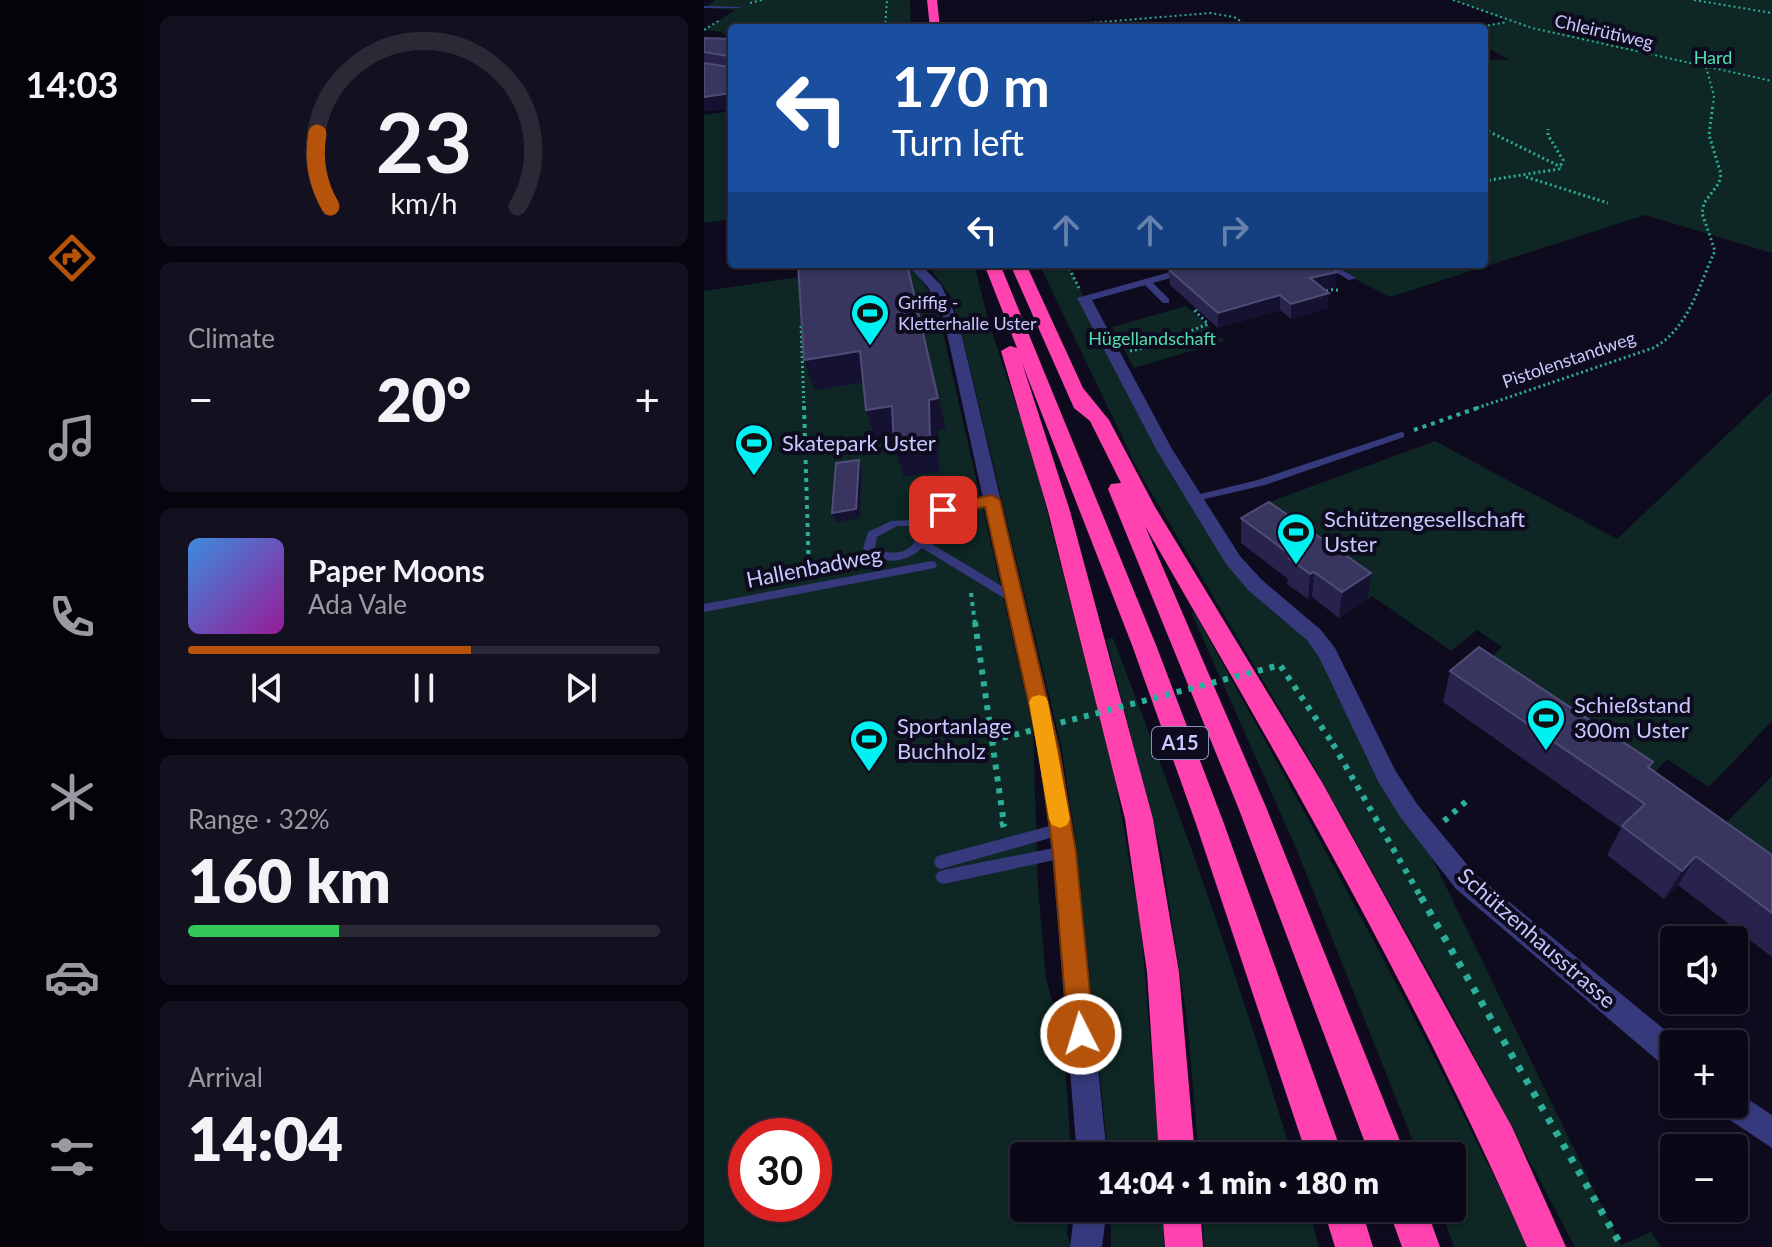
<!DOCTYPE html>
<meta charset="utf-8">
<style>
body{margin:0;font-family:Lato,sans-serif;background:#13111f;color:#f1f3f6;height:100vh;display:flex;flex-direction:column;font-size:30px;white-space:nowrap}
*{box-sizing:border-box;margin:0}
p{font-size:26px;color:#999aa1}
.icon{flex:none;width:44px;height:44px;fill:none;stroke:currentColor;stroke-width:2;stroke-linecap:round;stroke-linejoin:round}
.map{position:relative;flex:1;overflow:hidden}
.side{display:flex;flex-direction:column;gap:16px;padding:16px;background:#06040c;width:560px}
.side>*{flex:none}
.hud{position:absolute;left:24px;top:24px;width:760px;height:244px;border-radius:8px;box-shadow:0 2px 6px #0004,0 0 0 2px #2a2935;background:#1a4fa0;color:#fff;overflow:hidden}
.controls{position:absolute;left:956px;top:926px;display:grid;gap:16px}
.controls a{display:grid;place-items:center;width:88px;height:88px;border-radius:8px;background:#0a0816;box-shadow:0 2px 6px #0004,0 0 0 2px #2a2935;font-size:40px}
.speed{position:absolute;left:24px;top:1118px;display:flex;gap:16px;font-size:40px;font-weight:700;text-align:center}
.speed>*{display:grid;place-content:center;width:104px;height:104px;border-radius:50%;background:#0a0816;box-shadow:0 2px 6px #0004,0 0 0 2px #2a2935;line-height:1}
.speed .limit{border:12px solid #d22;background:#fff;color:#111}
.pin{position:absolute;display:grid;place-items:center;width:68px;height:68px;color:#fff;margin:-34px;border-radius:16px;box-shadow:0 4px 12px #0006}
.me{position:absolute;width:88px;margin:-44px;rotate:355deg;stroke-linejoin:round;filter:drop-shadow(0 0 6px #0008)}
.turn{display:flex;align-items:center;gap:28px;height:168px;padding:0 32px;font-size:36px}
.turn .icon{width:104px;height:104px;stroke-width:2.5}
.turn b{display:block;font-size:56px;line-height:68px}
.lanes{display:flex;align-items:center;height:76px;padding:0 32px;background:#0003;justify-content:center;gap:40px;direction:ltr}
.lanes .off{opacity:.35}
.big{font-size:60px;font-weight:800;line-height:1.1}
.side .tile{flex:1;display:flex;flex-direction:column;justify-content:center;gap:12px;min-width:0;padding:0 28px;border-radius:12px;background:#13111f}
.side .dial{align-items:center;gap:0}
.dial svg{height:208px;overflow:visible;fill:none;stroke:#2a2935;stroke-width:7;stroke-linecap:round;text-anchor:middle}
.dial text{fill:#f1f3f6;stroke:none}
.song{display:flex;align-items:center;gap:24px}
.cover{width:96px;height:96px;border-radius:12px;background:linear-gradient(135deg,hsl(210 70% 55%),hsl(300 70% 35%))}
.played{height:8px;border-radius:4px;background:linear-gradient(90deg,#b45309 60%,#2a2935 60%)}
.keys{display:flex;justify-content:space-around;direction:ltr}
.heat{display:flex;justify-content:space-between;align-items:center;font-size:44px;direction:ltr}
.charge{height:12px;border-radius:6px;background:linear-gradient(90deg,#34c759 32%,#2a2935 0)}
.trip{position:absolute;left:306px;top:1142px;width:456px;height:80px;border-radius:8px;background:#0a0816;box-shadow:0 2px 6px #0004,0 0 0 2px #2a2935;font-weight:800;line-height:80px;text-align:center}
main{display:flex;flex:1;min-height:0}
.dock{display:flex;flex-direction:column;width:144px;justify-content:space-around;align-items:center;background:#040309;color:#999aa1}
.dock .icon{width:56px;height:56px}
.dock .current{color:#b45309}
.dock b{font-size:36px;color:#f1f3f6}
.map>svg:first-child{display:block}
.green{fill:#0e2724;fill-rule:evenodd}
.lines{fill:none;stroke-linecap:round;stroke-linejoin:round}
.path-far4{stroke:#2cae9a;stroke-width:2;stroke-dasharray:2 3;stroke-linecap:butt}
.path-far3{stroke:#2cae9a;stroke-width:3;stroke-dasharray:2 3;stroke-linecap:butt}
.path-far2{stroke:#2cae9a;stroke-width:4;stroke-dasharray:4 5;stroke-linecap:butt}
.path-far1{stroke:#2cae9a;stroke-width:6;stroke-dasharray:5 7;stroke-linecap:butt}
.path{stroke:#2cae9a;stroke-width:7;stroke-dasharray:6 9;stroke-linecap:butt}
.lane{fill:#363a7c;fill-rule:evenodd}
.street{fill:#363a7c;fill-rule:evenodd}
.highway{fill:#ff42af;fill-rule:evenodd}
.path-bridge{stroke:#2cae9a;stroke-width:6;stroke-dasharray:5 7;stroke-linecap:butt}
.wall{fill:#27234c}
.shaded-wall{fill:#151231}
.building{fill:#38355f;stroke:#4f4c78;stroke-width:2}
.route{fill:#b45309;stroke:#753606;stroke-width:2}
.slow{fill:#f59e0b}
.labels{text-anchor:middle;stroke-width:8;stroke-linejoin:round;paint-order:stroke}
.far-street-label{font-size:18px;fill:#c8c7ff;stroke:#0d0b1d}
.far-park-label{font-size:18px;fill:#53dfaf;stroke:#0d0b1d}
.far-poi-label{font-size:18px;fill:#c8c7ff;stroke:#0d0b1d;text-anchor:start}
.shield{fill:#0d0b1d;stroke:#908fbb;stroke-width:2}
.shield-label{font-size:20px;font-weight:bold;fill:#c8c7ff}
.poi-label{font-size:22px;fill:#c8c7ff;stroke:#0d0b1d;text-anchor:start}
.street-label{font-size:22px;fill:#c8c7ff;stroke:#0d0b1d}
</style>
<main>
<nav class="dock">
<b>14:03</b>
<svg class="icon current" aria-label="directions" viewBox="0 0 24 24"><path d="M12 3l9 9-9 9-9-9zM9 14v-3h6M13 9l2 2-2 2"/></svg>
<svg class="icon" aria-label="music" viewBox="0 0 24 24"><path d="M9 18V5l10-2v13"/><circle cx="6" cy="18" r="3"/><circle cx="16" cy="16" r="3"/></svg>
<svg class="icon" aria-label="phone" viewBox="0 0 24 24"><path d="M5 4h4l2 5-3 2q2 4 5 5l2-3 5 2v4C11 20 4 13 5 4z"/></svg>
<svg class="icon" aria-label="climate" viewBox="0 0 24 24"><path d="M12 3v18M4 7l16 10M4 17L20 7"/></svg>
<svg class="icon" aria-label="car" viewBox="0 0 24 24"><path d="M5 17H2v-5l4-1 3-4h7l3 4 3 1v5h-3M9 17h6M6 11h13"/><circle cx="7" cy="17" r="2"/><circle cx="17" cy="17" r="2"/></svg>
<svg class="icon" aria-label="filters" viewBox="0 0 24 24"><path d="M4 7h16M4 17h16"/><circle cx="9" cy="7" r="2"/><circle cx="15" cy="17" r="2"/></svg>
</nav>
<section class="side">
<div class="tile dial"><svg viewBox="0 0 100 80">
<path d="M14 69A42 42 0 1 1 86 69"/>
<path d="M14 69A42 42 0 0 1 9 41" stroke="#b45309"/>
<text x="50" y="56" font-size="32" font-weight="700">23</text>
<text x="50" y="72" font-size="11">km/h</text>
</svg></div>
<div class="tile"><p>Climate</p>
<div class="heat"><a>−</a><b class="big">20°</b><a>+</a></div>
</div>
<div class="tile">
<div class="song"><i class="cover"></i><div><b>Paper Moons</b><p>Ada Vale</p></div></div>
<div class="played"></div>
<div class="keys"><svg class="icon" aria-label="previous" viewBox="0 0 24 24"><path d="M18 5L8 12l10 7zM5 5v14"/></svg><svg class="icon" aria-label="pause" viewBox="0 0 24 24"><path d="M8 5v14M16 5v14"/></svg><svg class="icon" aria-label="next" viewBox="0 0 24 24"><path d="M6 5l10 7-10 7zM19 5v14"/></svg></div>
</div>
<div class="tile"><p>Range · 32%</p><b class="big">160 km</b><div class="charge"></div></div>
<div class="tile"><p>Arrival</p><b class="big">14:04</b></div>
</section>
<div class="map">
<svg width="1068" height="1247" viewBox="0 0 1068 1247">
<rect width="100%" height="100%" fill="#0d0b1d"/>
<g class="green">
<polygon points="11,0 206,0 207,28 28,28 28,42 17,32 1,30 31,10 0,8"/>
<polygon points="749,0 1068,0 1068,253 941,215 686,297 622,264 780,264 780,60 806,60 780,46 780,28 769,28 804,21"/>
<polygon points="28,111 28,219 0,223 0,115"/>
<path d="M186 264H207L232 302 329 730 334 887 342 979 360 1041 367 1156H320V1208H365L363 1234 367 1247H0V291ZM42 1136H110V1204H42Z"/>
<polygon points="241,264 270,264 285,323 327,449 410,773 437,927 456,1156 404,1156 372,842 357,745 254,319 246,295 227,271 242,268"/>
<polygon points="335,264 363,264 419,375 529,560 610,635 705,811 917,1245 947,1232 957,1247 871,1247 747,1012 601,751 435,472"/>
<polygon points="482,306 521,341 430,368 408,327"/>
<polygon points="1068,392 1068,721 1005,787 963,759 934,792 767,678 798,647 773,630 747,651 668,596 664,599 582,519 560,504 731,441 913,539"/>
<path d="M487 612H490C606 821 722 1031 824 1247H750L736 1208H748V1156H715L592 848Z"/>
<path d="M409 638C475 809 536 981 588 1156H495L483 1019 457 852 405 650 403 639Z"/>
<polygon points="1068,776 1068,895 1000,845"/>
<polygon points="407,1208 459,1208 460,1247 407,1247"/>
<polygon points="498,1208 604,1208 615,1247 500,1247"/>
</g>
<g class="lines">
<g class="path-far4">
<polyline points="749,0 828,28 1068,81"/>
<polyline points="990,0 1068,13"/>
<polyline points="46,3 58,0"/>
<polyline points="181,28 183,0"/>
<polyline points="326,28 506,13 530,17 548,28"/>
<polyline points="769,28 803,22"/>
<polyline points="0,30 16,20"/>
<polyline points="1002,67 1010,96 1009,106"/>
</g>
<g class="path-far3">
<polyline points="780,129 857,167"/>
<polyline points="822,177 904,203"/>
<polyline points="780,181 855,169 859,160 844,135 844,129"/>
<polyline points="363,264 375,288"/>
<polyline points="617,289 634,290"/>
<polyline points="426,351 449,346 504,324 490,310 496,308"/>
<polyline points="100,408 97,324 101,324"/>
<path d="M773 408 949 348C984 330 995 285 1011 251L998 213 1000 203 1015 183 1017 174 1005 135 1009 104"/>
</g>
<g class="path-far2">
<polyline points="100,406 105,574"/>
<polyline points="710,430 779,406"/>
<polyline points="267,593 271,624"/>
</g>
<g class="path-far1">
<polyline points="271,622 300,824 296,825"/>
<polyline points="629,744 718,899"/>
<polyline points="740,821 766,798"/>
</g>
<polyline class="path" points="717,897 918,1247"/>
<g class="lane">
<polygon points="0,6 35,7 37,8 0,8"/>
<polygon points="618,264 628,264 652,278 645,280"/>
<polygon points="440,280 446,280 465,299 465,303 459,303 440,284"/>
<polygon points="697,432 700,433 700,437 561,485 492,501 487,498 492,495 554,480"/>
<path d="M288 497 292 498 293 500 292 502 242 513 217 524C223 529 228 533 223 541L316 597 318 600 316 603H308L218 548C201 564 175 566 159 548L164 532 187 521 208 520 235 508ZM193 526H206L214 532C212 553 186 558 171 547L173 537Z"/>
<polygon points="227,561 231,562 233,565 231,568 0,612 0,604"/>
<polygon points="357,823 362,825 364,829 362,833 357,835 237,869 232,867 230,862 232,857 237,855"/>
<polygon points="360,846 365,847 367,852 365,857 360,858 239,884 234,882 231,877 234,872 239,870"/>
</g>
<g class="street">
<polygon points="203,264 216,264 237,285 254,320 356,750 372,852 403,1156 373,1156 348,852 334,750 240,320 224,287"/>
<polygon points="495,264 516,264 388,300 468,449 536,556 558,580 617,630 631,648 691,770 713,804 770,873 978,1044 970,1044 970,1070 960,1066 752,889 697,818 675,783 615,657 603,640 544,590 522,564 452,449 373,298"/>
<polygon points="1030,1090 1068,1115 1068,1148 1017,1114 1012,1104 1030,1104"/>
<polygon points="371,1208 403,1208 398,1247 366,1247"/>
</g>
<g class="highway">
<polygon points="223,0 233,0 236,28 226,28"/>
<polygon points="280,264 296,264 452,645 519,821 639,1156 603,1156 491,821 428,645 318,363 366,511 449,819 475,972 491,1156 455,1156 443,972 421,819 344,511 297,351 306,346 313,348"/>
<path d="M306 264H322L379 388 405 420 451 507 619 784 808 1127 862 1247H823C714 998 577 761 441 526L562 807 702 1156H666L534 807 404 489 407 484 417 483 386 421 370 408Z"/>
<polygon points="458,1208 496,1208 499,1247 461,1247"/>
<polygon points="619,1208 657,1208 669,1247 631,1247"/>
<polygon points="684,1208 722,1208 736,1247 698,1247"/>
</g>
<polyline class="path-bridge" points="287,741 576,665 629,744"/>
</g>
<g class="wall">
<polygon points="0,38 28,39 28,108 0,111"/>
<polygon points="465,270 632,287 621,290 624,308 587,319 576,310 514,328 466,285"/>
<polygon points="537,518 664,599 635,618 608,597 604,599 583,584 584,579 537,543"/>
<polygon points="746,671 949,762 946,768 1068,855 1068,957 974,885 960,899 903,855 917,828 739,702"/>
</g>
<g class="shaded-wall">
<polygon points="28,93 28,108 0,111 0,97"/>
<polygon points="204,264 242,429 234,430 235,472 200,477 190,446"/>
<polygon points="633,272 632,287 605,293 606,278"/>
<polygon points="625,293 624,308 587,319 587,304"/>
<polygon points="576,295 576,310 514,328 514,313"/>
<polygon points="156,351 165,381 111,391 100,360"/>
<polygon points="188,406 197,437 172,441 162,410"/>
<polygon points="155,460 158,469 156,518 132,522 128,513"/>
<polygon points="610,572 608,597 604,599 606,574"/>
<polygon points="667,573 664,599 635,618 638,592"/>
<polygon points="992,856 974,885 960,899 978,871"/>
</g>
<g class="building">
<polygon points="0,38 28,39 28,93 0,97 0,63 25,67 24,56 0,52"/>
<polygon points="94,264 203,264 234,398 225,400 226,441 190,446 188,406 162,410 156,351 100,360"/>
<polygon points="489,264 622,264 633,272 606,278 625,293 587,304 576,295 514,313 465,270"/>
<polygon points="155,460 152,509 128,513 132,463"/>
<polygon points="565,502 667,573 638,592 610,572 606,574 585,558 588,556 537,518"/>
<polygon points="775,647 949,762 944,767 1068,855 1068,913 992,856 978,871 918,826 941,804 746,671"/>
</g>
<polygon class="route" points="288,495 296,500 355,750 372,852 390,1034 386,1043 377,1047 368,1043 364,1034 349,852 335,750 281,507 239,515 231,510 239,505"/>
<polygon class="slow" points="335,695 342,697 344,702 366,819 363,825 356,828 348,825 345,819 325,702 328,697"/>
<defs>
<g id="stadium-pin" transform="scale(2)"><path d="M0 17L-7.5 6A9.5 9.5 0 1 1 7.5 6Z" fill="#00f1f2" stroke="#0d0b1d"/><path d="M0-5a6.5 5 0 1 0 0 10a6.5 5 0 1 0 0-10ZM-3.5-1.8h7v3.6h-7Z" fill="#111"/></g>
</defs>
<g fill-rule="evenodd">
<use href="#stadium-pin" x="166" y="313"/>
<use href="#stadium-pin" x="50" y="443"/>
<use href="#stadium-pin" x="592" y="532"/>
<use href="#stadium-pin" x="842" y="718"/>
<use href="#stadium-pin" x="165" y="739"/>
</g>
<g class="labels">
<g class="far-street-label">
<text transform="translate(900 32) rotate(13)" y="6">Chleirütiweg</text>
<text transform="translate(865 360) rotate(-19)" y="6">Pistolenstandweg</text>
</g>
<g class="far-park-label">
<text x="1009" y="64">Hard</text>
<text x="448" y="345">Hügellandschaft</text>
</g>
<g class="far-poi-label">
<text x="194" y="309">Griffig -<tspan x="194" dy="21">Kletterhalle Uster</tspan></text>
</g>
<rect class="shield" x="448" y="727" width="56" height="32" rx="6"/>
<g class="shield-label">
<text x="476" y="750">A15</text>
</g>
<g class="poi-label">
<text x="78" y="451">Skatepark Uster</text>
<text x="620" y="527">Schützengesellschaft<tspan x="620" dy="25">Uster</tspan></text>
<text x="870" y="713">Schießstand<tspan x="870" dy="25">300m Uster</tspan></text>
<text x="193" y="734">Sportanlage<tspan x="193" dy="25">Buchholz</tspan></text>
</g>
<g class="street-label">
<text transform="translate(110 567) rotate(-11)" y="8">Hallenbadweg</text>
<text transform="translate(833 938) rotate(41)" y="8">Schützenhausstrasse</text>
</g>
</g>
</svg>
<div class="controls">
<a><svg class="icon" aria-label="sound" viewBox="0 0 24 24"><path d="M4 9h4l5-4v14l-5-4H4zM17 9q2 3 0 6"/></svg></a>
<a>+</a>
<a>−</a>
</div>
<div class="speed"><div class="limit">30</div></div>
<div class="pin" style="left:239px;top:510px;background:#d93025"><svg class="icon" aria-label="arrive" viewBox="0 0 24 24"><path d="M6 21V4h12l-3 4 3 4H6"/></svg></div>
<svg class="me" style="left:377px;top:1034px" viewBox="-20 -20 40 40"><circle r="17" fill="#b45309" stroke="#fff" stroke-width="3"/><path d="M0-11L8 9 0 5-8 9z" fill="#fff"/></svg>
<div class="trip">14:04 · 1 min · 180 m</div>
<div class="hud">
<div class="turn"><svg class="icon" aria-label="left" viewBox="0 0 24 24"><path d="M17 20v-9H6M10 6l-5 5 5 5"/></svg><div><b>170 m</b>Turn left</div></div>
<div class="lanes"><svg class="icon" aria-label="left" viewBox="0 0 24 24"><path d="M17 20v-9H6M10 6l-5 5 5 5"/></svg><svg class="icon off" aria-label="ahead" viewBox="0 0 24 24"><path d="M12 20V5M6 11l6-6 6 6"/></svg><svg class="icon off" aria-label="ahead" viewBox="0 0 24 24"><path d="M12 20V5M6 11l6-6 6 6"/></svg><svg class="icon off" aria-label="right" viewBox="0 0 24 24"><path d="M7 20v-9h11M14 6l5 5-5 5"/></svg></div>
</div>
</div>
</main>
